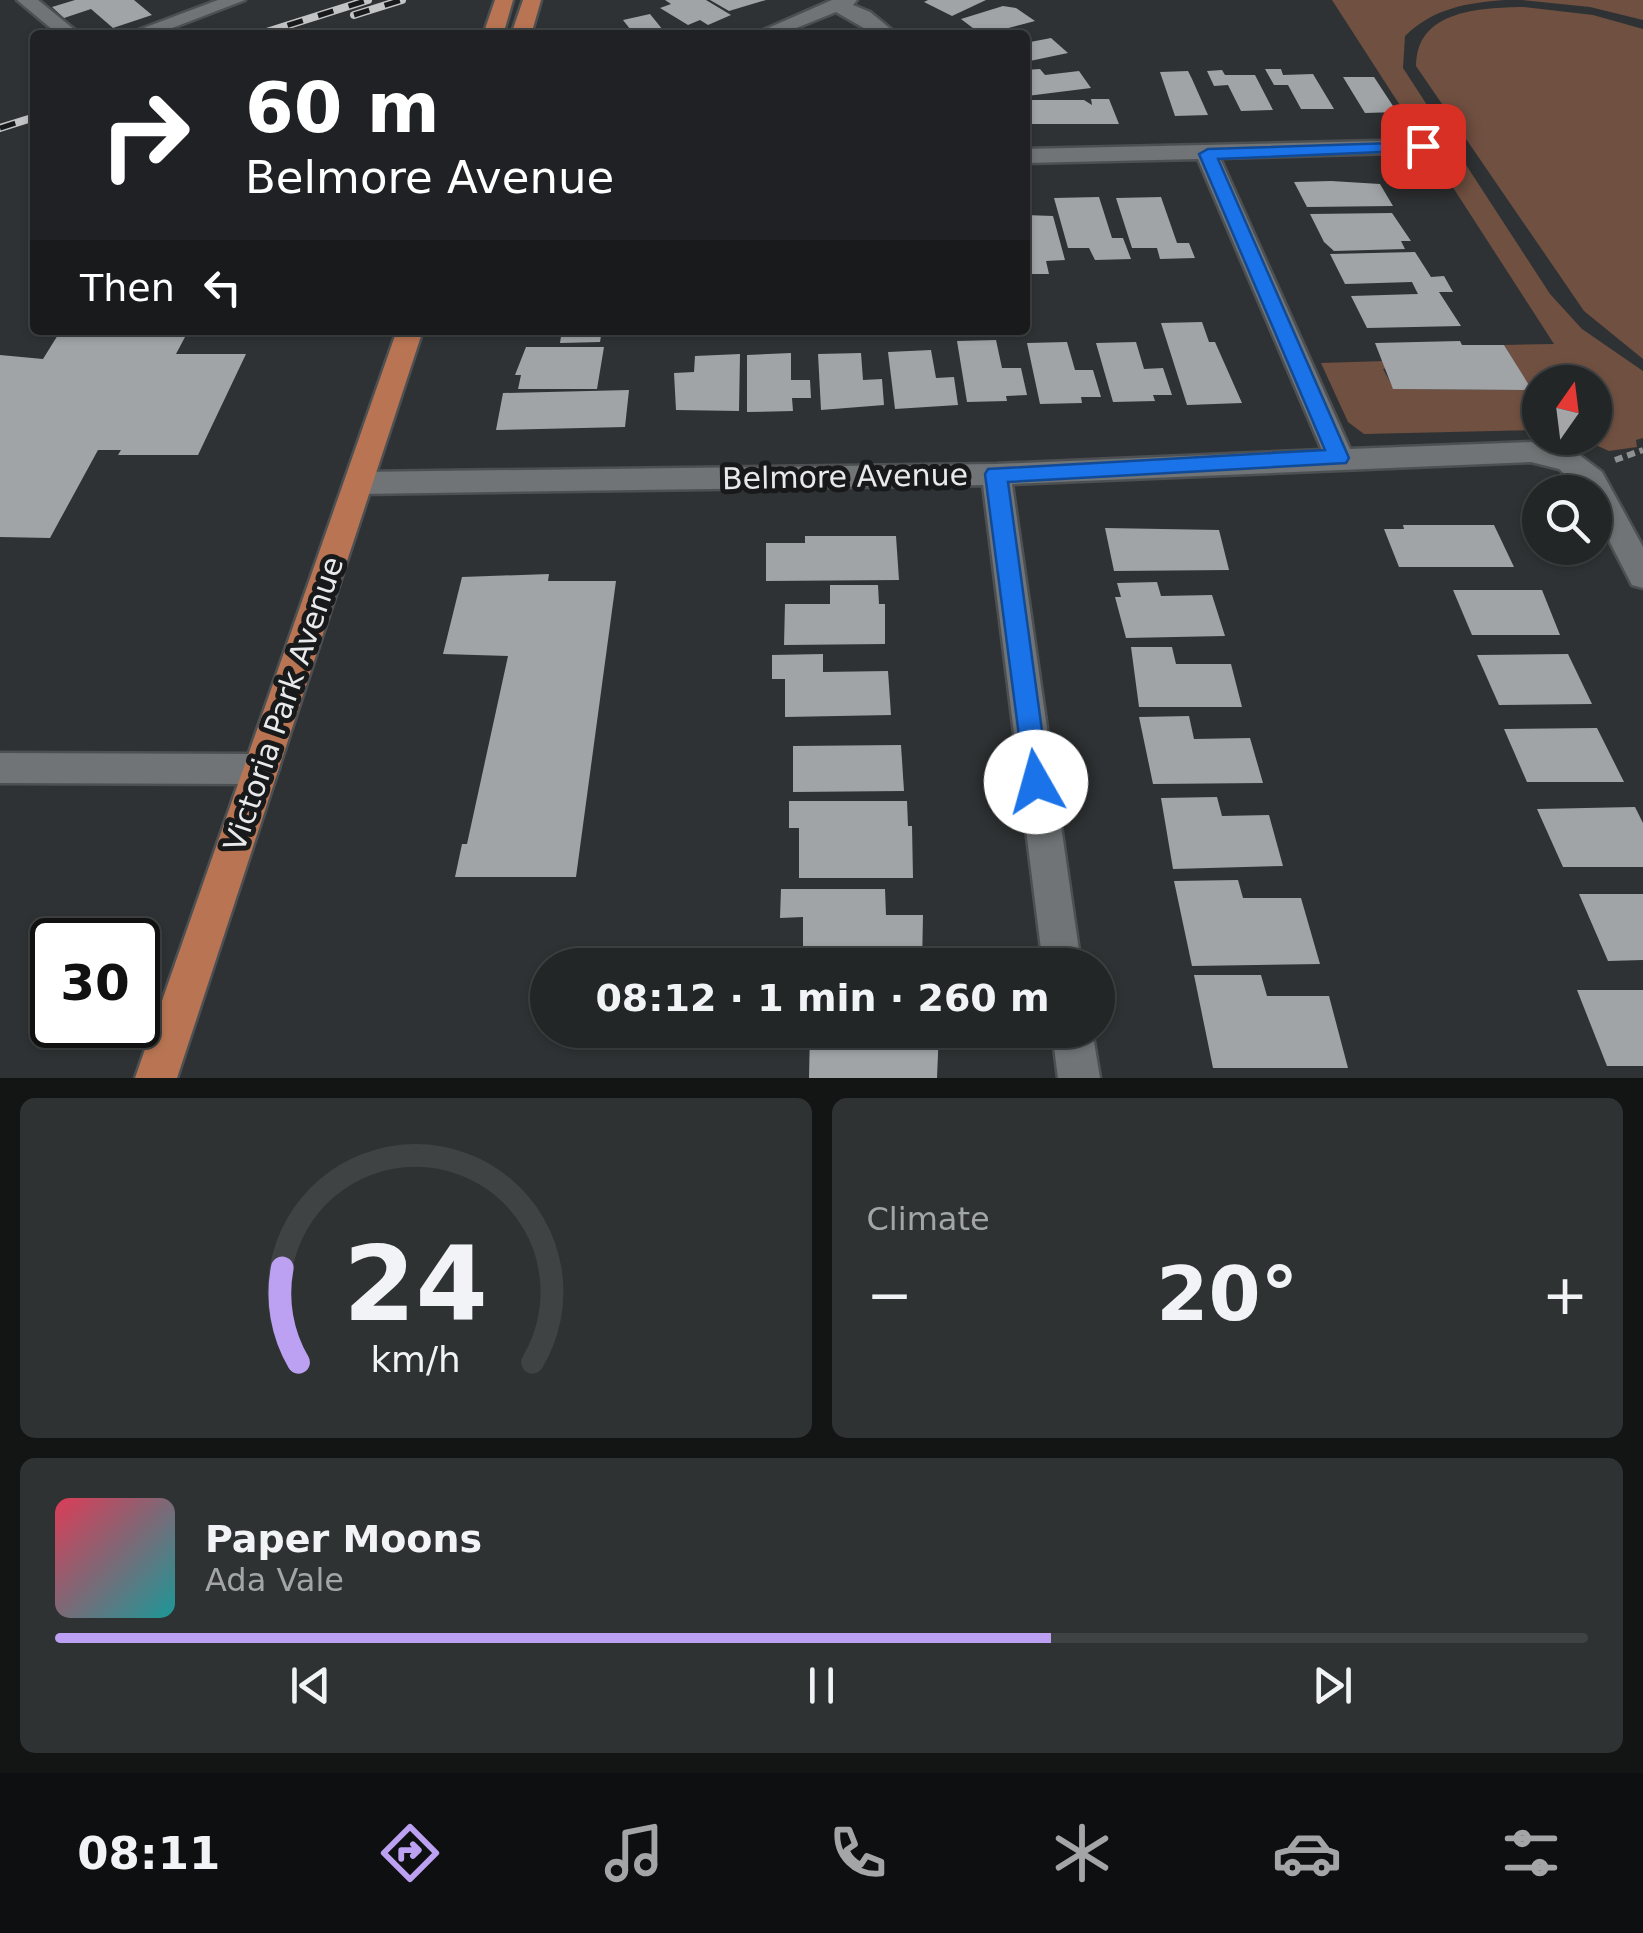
<!DOCTYPE html>
<meta charset="utf-8">
<style>
body{margin:0;font-family:"DejaVu Sans",sans-serif;background:#2f3233;color:#f1f3f6;height:100vh;display:flex;flex-direction:column;font-size:38px;white-space:nowrap}
*{box-sizing:border-box;margin:0}
p{font-size:32px;color:#a3a5a7}
.icon{flex:none;width:55px;height:55px;fill:none;stroke:currentColor;stroke-width:2;stroke-linecap:round;stroke-linejoin:round}
.map{position:relative;height:1078px;overflow:hidden}
.drawer{display:flex;flex-direction:column;gap:20px;padding:20px;background:#131515;flex:1}
.drawer>*{flex:none}
.top-card{position:absolute;left:30px;top:30px;width:1000px;height:305px;border-radius:10px;box-shadow:0 2px 8px #0004,0 0 0 2px #404344;background:#202124;color:#fff;overflow:hidden}
.needle{width:65px;rotate:14deg}
.tools{position:absolute;left:1522px;top:365px;display:grid;gap:20px}
.tools a{display:grid;place-items:center;width:90px;height:90px;border-radius:50%;background:#232627;box-shadow:0 2px 8px #0004,0 0 0 2px #404344;font-size:50px}
.speed{position:absolute;left:30px;top:918px;display:flex;gap:20px;font-size:50px;font-weight:700;text-align:center}
.speed>*{display:grid;place-content:center;width:130px;height:130px;border-radius:50%;background:#232627;box-shadow:0 2px 8px #0004,0 0 0 2px #404344;line-height:1}
.speed .limit{border:5px solid #111;border-radius:15px;background:#fff;color:#111}
.pin{position:absolute;display:grid;place-items:center;width:85px;height:85px;color:#fff;margin:-42px;border-radius:20px;box-shadow:0 5px 15px #0006}
.me{position:absolute;width:110px;margin:-55px;rotate:353deg;stroke-linejoin:round;filter:drop-shadow(0 0 8px #0008)}
.turn{display:flex;align-items:center;gap:35px;height:210px;padding:0 50px;font-size:45px}
.turn .icon{width:130px;height:130px;stroke-width:2.5}
.turn b{display:block;font-size:70px;line-height:85px}
.then{display:flex;align-items:center;height:95px;padding:0 50px;background:#0003;gap:20px;font-size:38px}
.big{font-size:75px;font-weight:700;line-height:1.1}
.drawer .card{flex:1;display:flex;flex-direction:column;justify-content:center;gap:15px;min-width:0;padding:0 35px;border-radius:15px;background:#2f3233}
.drawer .dial{align-items:center;gap:0}
.dial svg{height:260px;overflow:visible;fill:none;stroke:#404344;stroke-width:7;stroke-linecap:round;text-anchor:middle}
.dial text{fill:#f1f3f6;stroke:none}
.song{display:flex;align-items:center;gap:30px}
.cover{width:120px;height:120px;border-radius:15px;background:linear-gradient(135deg,hsl(350 70% 55%),hsl(180 70% 35%))}
.played{height:10px;border-radius:5px;background:linear-gradient(90deg,#bca0f2 65%,#404344 65%)}
.keys{display:flex;justify-content:space-around;direction:ltr}
.heat{display:flex;justify-content:space-between;align-items:center;font-size:55px;direction:ltr}
.drawer .tiles{flex:1;display:grid;gap:20px;grid-template-columns:1fr 1fr}
.card:last-child{grid-column:span 2}
.trip{position:absolute;left:530px;top:948px;width:585px;height:100px;border-radius:50px;background:#232627;box-shadow:0 2px 8px #0004,0 0 0 2px #404344;font-weight:700;line-height:100px;text-align:center}
.dock{display:flex;height:160px;justify-content:space-around;align-items:center;background:#0e0f10;color:#a3a5a7}
.dock .icon{width:70px;height:70px}
.dock .selected{color:#bca0f2}
.dock b{font-size:45px;color:#f1f3f6}
.map>svg:first-child{display:block}
.green{fill:#705041}
.building{fill:#a0a4a7}
.lines{fill:none;stroke-linecap:round;stroke-linejoin:round}
.minor-casing{stroke:#4d5052;stroke-width:5}
.major-casing{stroke:#4d5052;stroke-width:5}
.path{stroke:#8e9092;stroke-width:6;stroke-dasharray:8 5;stroke-linecap:butt}
.minor{fill:#707476;fill-rule:evenodd}
.major{fill:#b97553;fill-rule:evenodd}
.rail-casing{stroke:#c2c4c6;stroke-width:8}
.rail{stroke:#18191a;stroke-width:5;stroke-dasharray:16;stroke-linecap:butt}
.route{fill:#1a73e8;stroke:#114b97;stroke-width:2.5}
.labels{text-anchor:middle;stroke-width:10;stroke-linejoin:round;paint-order:stroke}
.street-label{font-size:30px;fill:#e7e9eb;stroke:#18191a}
</style>
<div class="map">
<svg width="1643" height="1078" viewBox="0 0 1643 1078">
<rect width="100%" height="100%" fill="#2f3234"/>
<g class="green">
<path d="M1332 0H1505C1466 3 1434 8 1405 36L1403 68 1550 294 1582 329 1643 371V438L1636 440 1637 447 1609 451 1580 438H1595V382H1540V430L1364 434 1348 422 1321 363 1385 361 1388 368 1383 369 1394 389 1531 390 1504 345 1554 344Z"/>
<polygon points="1522,0 1643,0 1643,20 1590,7"/>
<path d="M1523 7 1593 15 1643 29V359L1584 311 1416 66C1416 10 1480 8 1523 7Z"/>
</g>
<g class="building">
<polygon points="75,0 134,0 152,15 113,28 91,9 64,18 52,7"/>
<polygon points="665,0 706,0 731,15 708,25 700,20 688,25 660,8 671,4"/>
<polygon points="710,0 766,0 729,11"/>
<polygon points="986,0 952,16 924,2 928,0"/>
<polygon points="1003,6 1016,8 1035,21 982,35 961,19"/>
<polygon points="650,14 667,35 611,35 630,29 623,20"/>
<polygon points="1051,38 1068,53 1025,62 1025,43"/>
<polygon points="1040,69 1045,75 1079,71 1091,88 1027,96 1025,70"/>
<polygon points="1265,69 1281,69 1283,75 1313,74 1334,109 1301,109 1288,85 1274,85"/>
<polygon points="1222,70 1225,75 1255,75 1273,110 1241,111 1228,85 1214,86 1207,71"/>
<polygon points="1188,71 1192,79 1208,115 1175,116 1160,72"/>
<polygon points="1343,77 1374,77 1397,112 1365,113"/>
<polygon points="1091,99 1109,99 1119,124 1029,124 1025,100 1084,100 1092,105"/>
<polygon points="1331,181 1380,184 1393,206 1307,207 1294,182"/>
<polygon points="1099,197 1112,238 1123,238 1131,259 1095,260 1089,248 1068,248 1054,198"/>
<polygon points="1161,197 1177,243 1189,243 1195,258 1160,259 1157,248 1132,248 1116,198"/>
<polygon points="1392,213 1411,241 1401,241 1405,249 1334,251 1324,242 1310,214"/>
<polygon points="1025,215 1053,216 1065,260 1046,261 1049,274 1025,274"/>
<polygon points="1415,252 1431,277 1444,276 1453,292 1439,292 1461,326 1367,328 1351,296 1418,294 1412,282 1345,284 1330,254"/>
<polygon points="1202,322 1209,342 1215,342 1242,403 1187,405 1161,323"/>
<polygon points="61,330 161,330 157,337 185,337 176,354 246,354 198,455 118,455 121,450 98,450 50,538 0,537 0,355 43,359"/>
<polygon points="562,330 602,330 600,342 560,343"/>
<polygon points="996,340 1002,368 1021,368 1027,395 1006,396 1007,401 967,402 957,341"/>
<polygon points="1460,341 1462,345 1504,345 1532,390 1393,389 1375,343"/>
<polygon points="1067,342 1075,370 1093,370 1101,397 1081,397 1082,403 1040,404 1027,343"/>
<polygon points="1136,342 1144,369 1163,368 1172,395 1153,395 1155,401 1113,402 1096,343"/>
<polygon points="526,347 604,347 597,389 518,389 521,375 515,375"/>
<polygon points="931,350 936,378 954,377 958,405 895,409 888,352"/>
<polygon points="791,353 791,380 810,380 811,398 792,398 793,411 747,412 747,355"/>
<polygon points="861,353 863,380 882,379 884,405 821,410 818,354"/>
<polygon points="740,354 739,411 676,410 674,373 694,372 695,356"/>
<polygon points="629,390 625,427 496,430 503,393"/>
<polygon points="1403,525 1494,525 1514,567 1399,567 1384,529 1404,529"/>
<polygon points="1105,528 1219,530 1229,570 1114,571"/>
<polygon points="805,536 896,536 899,580 766,581 766,543 805,543"/>
<polygon points="549,574 548,581 616,581 576,877 455,877 462,844 467,844 508,656 443,654 462,577"/>
<polygon points="1157,582 1161,596 1212,595 1225,636 1126,638 1115,597 1121,597 1117,583"/>
<polygon points="830,585 878,585 879,604 885,604 885,644 784,645 785,604 830,604"/>
<polygon points="1453,590 1542,590 1560,635 1472,635"/>
<polygon points="1131,647 1172,647 1176,664 1231,664 1242,707 1139,707"/>
<polygon points="823,654 823,672 888,671 891,715 785,717 785,679 772,679 772,655"/>
<polygon points="1568,654 1592,704 1499,705 1477,655"/>
<polygon points="1189,716 1194,739 1250,738 1263,783 1153,784 1139,717"/>
<polygon points="1597,728 1624,782 1527,782 1504,729"/>
<polygon points="901,745 904,791 793,792 793,746"/>
<polygon points="1217,797 1222,816 1269,815 1283,866 1173,869 1161,798"/>
<polygon points="789,801 907,801 908,826 912,826 913,878 799,878 799,828 789,828"/>
<polygon points="1635,807 1643,823 1643,867 1563,867 1537,809"/>
<polygon points="1238,880 1243,898 1301,898 1320,964 1192,966 1174,881"/>
<polygon points="781,889 885,889 886,915 923,915 922,965 803,965 803,917 780,918"/>
<polygon points="1579,894 1643,894 1643,960 1608,961"/>
<polygon points="1194,975 1261,975 1267,996 1329,996 1348,1068 1213,1068"/>
<polygon points="1577,990 1643,990 1643,1066 1607,1066"/>
<polygon points="810,1030 939,1030 937,1078 809,1078"/>
</g>
<g class="lines">
<g class="minor-casing">
<g id="minor">
<polygon points="17,0 38,0 81,35 59,35"/>
<polygon points="218,0 245,0 154,35 125,35"/>
<polygon points="832,0 857,0 853,5 870,12 898,35 876,35 836,12 779,35 752,35"/>
<polygon points="1423,140 1431,142 1431,152 1220,158 1350,449 1531,442 1578,454 1602,472 1643,547 1643,588 1632,585 1595,513 1595,492 1585,492 1559,469 1531,462 1012,484 1081,965 1043,965 983,485 360,494 350,491 346,483 350,475 360,472 996,464 1322,450 1198,159 1025,163 1025,149"/>
<polygon points="0,753 262,754 274,758 279,769 274,780 262,784 0,783"/>
<polygon points="1052,1030 1092,1030 1100,1078 1058,1078"/>
</g>
</g>
<g class="major-casing">
<g id="major">
<polygon points="495,0 513,0 503,35 483,35"/>
<polygon points="523,0 541,0 531,35 511,35"/>
<polygon points="397,330 423,330 177,1078 135,1078"/>
</g>
</g>
<polyline class="path" points="1615,460 1643,450"/>
<use href="#minor" class="minor"/>
<use href="#major" class="major"/>
<g class="rail-casing">
<g id="rail">
<polyline points="354,15 402,0"/>
<polyline points="257,35 368,0"/>
<polyline points="0,128 35,117"/>
</g>
</g>
<use href="#rail" class="rail"/>
</g>
<polygon class="route" points="1423,142 1431,146 1429,150 1218,159 1349,458 1346,463 1008,482 1049,782 1045,790 1036,794 1026,790 985,474 988,469 1325,450 1199,154 1208,149"/>
<g class="labels">
<g class="street-label">
<text transform="translate(845 477) rotate(-1)" y="10">Belmore Avenue</text>
<text transform="translate(284 704) rotate(-71)" y="10">Victoria Park Avenue</text>
</g>
</g>
</svg>
<div class="tools">
<a><svg class="needle" viewBox="-14 -14 28 28"><path d="M0-13l5 13h-10z" fill="#e53935"/><path d="M0 13l5-13h-10z" fill="#a3a5a7"/></svg></a>
<a><svg class="icon" aria-label="search" viewBox="0 0 24 24"><circle cx="10" cy="10" r="6"/><path d="M15 15l6 6"/></svg></a>
</div>
<div class="speed"><div class="limit">30</div></div>
<div class="pin" style="left:1423px;top:146px;background:#d93025"><svg class="icon" aria-label="arrive" viewBox="0 0 24 24"><path d="M6 21V4h12l-3 4 3 4H6"/></svg></div>
<svg class="me" style="left:1036px;top:782px" viewBox="-20 -20 40 40"><circle r="19" fill="#fff"/><path d="M0-13L10 11 0 6-10 11z" fill="#1a73e8"/></svg>
<div class="trip">08:12 · 1 min · 260 m</div>
<div class="top-card">
<div class="turn"><svg class="icon" aria-label="right" viewBox="0 0 24 24"><path d="M7 20v-9h11M14 6l5 5-5 5"/></svg><div><b>60 m</b>Belmore Avenue</div></div>
<div class="then">Then<svg class="icon" aria-label="left" viewBox="0 0 24 24"><path d="M17 20v-9H6M10 6l-5 5 5 5"/></svg></div>
</div>
</div>
<section class="drawer">
<div class="tiles">
<div class="card dial"><svg viewBox="0 0 100 80">
<path d="M14 69A42 42 0 1 1 86 69"/>
<path d="M14 69A42 42 0 0 1 9 40" stroke="#bca0f2"/>
<text x="50" y="56" font-size="32" font-weight="700">24</text>
<text x="50" y="72" font-size="11">km/h</text>
</svg></div>
<div class="card"><p>Climate</p>
<div class="heat"><a>−</a><b class="big">20°</b><a>+</a></div>
</div>
<div class="card">
<div class="song"><i class="cover"></i><div><b>Paper Moons</b><p>Ada Vale</p></div></div>
<div class="played"></div>
<div class="keys"><svg class="icon" aria-label="previous" viewBox="0 0 24 24"><path d="M18 5L8 12l10 7zM5 5v14"/></svg><svg class="icon" aria-label="pause" viewBox="0 0 24 24"><path d="M8 5v14M16 5v14"/></svg><svg class="icon" aria-label="next" viewBox="0 0 24 24"><path d="M6 5l10 7-10 7zM19 5v14"/></svg></div>
</div>
</div>
</section>
<nav class="dock">
<b>08:11</b>
<svg class="icon selected" aria-label="directions" viewBox="0 0 24 24"><path d="M12 3l9 9-9 9-9-9zM9 14v-3h6M13 9l2 2-2 2"/></svg>
<svg class="icon" aria-label="music" viewBox="0 0 24 24"><path d="M9 18V5l10-2v13"/><circle cx="6" cy="18" r="3"/><circle cx="16" cy="16" r="3"/></svg>
<svg class="icon" aria-label="phone" viewBox="0 0 24 24"><path d="M5 4h4l2 5-3 2q2 4 5 5l2-3 5 2v4C11 20 4 13 5 4z"/></svg>
<svg class="icon" aria-label="climate" viewBox="0 0 24 24"><path d="M12 3v18M4 7l16 10M4 17L20 7"/></svg>
<svg class="icon" aria-label="car" viewBox="0 0 24 24"><path d="M5 17H2v-5l4-1 3-4h7l3 4 3 1v5h-3M9 17h6M6 11h13"/><circle cx="7" cy="17" r="2"/><circle cx="17" cy="17" r="2"/></svg>
<svg class="icon" aria-label="filters" viewBox="0 0 24 24"><path d="M4 7h16M4 17h16"/><circle cx="9" cy="7" r="2"/><circle cx="15" cy="17" r="2"/></svg>
</nav>
